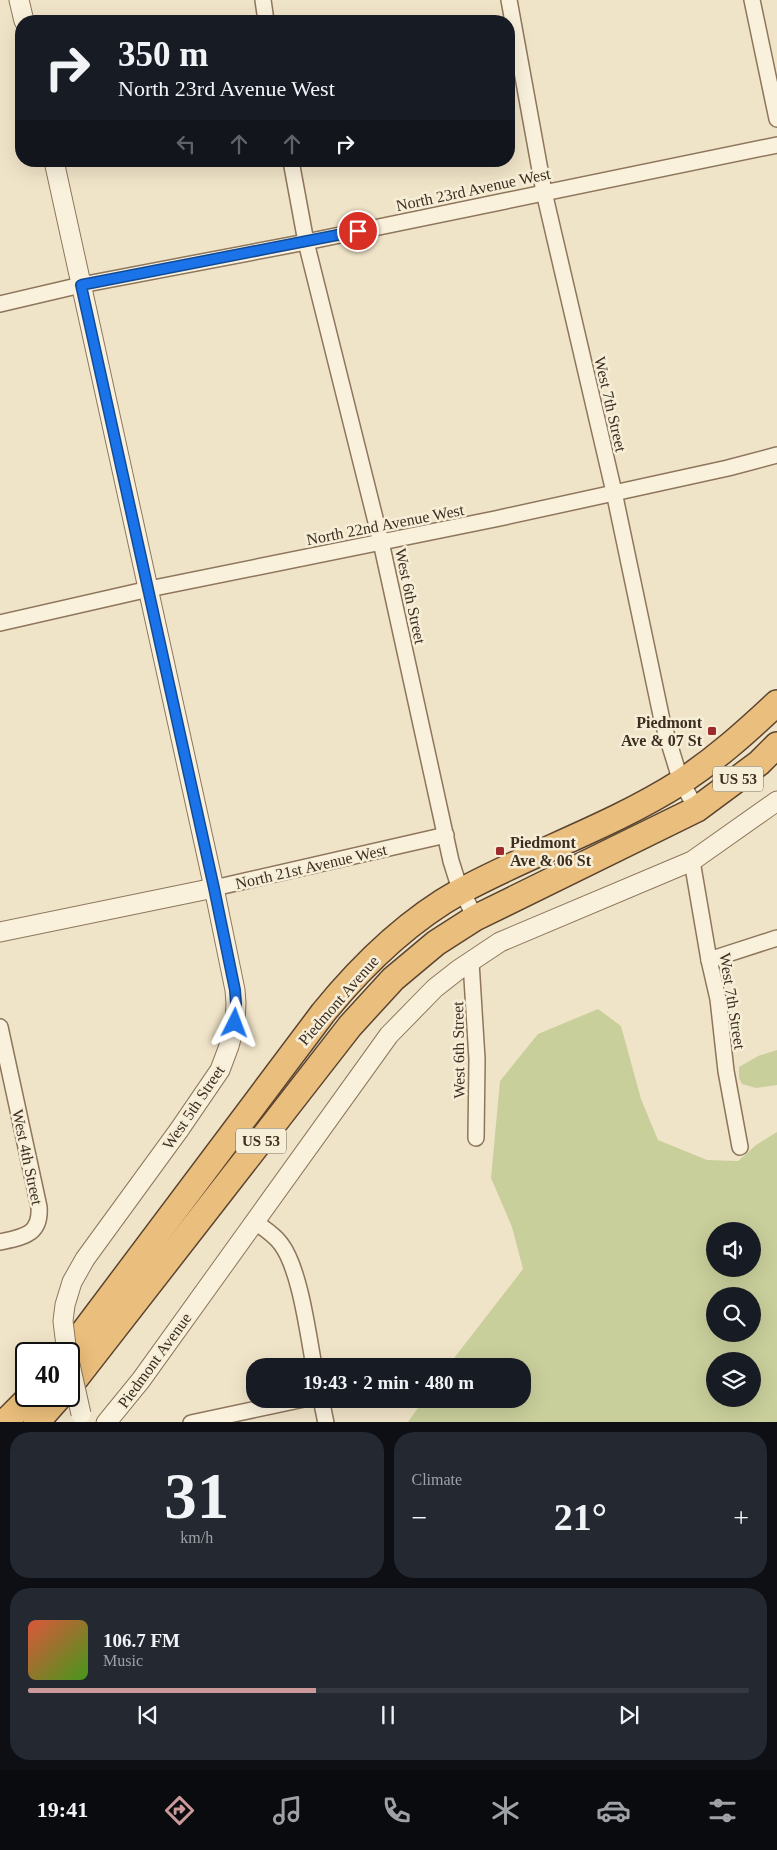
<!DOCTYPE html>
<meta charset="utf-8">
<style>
body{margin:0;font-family:"Times New Roman",serif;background:#242831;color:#f1f3f6;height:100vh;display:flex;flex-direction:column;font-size:19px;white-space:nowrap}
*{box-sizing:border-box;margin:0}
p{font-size:16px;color:#9ea1a6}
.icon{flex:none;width:28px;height:28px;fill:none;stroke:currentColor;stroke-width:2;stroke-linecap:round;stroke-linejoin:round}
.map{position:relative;height:1422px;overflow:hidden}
.side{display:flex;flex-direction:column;gap:10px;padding:10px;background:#0d0f14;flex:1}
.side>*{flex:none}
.hud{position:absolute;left:15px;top:15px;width:500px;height:152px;border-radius:20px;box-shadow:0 5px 20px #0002;background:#171b24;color:#f1f3f6;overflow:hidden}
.controls{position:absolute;left:706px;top:1222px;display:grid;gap:10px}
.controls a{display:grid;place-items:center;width:55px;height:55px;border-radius:50%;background:#171b24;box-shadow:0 5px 20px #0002;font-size:25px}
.speed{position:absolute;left:15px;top:1342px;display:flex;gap:10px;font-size:25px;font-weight:700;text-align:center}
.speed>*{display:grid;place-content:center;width:65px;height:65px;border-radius:50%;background:#171b24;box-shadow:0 5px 20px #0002;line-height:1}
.speed .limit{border:2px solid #111;border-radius:8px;background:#fff;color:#111}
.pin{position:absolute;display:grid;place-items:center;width:42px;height:42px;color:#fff;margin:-21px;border:2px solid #fff;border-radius:50%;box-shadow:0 1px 5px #0007}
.me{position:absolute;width:55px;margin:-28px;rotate:3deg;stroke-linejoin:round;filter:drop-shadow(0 0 4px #0008)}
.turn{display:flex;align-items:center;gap:18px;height:105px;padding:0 20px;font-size:22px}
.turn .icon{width:65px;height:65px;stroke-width:2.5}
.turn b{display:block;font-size:35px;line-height:42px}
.lanes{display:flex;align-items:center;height:48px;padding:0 20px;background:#0003;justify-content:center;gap:25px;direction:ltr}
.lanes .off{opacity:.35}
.big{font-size:38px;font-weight:600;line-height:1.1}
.side .tile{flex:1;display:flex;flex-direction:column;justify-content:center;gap:8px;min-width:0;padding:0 18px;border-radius:20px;background:#242831}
.side .dial{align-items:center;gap:0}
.dial b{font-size:65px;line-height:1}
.song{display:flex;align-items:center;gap:15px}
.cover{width:60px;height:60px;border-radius:8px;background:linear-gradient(135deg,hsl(10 70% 55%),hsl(100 70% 35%))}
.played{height:5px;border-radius:2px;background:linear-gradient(90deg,#cc999b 40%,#363941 40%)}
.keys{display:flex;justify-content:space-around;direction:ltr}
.heat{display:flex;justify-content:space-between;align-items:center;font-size:28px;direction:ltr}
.side .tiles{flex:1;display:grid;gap:10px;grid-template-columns:1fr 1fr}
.tile:last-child{grid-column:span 2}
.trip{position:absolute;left:246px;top:1358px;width:285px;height:50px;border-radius:20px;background:#171b24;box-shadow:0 5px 20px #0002;font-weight:600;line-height:50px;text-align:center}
.dock{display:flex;height:80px;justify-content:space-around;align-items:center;background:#090b0e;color:#9ea1a6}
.dock .icon{width:35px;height:35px}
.dock .on{color:#cc999b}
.dock b{font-size:22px;color:#f1f3f6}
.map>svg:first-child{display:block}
.green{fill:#c9cf9b;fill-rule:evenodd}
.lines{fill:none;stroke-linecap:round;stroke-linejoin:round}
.minor-casing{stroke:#8d765c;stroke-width:18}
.tertiary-casing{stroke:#8d765c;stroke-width:21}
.trunk-casing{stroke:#5b4430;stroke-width:28}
.minor{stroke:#faf1dc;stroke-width:15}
.tertiary{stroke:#faf1dc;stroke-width:19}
.trunk{stroke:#eabe7c;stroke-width:25}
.tertiary-bridge-casing{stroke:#8d765c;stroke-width:21;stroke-linecap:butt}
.tertiary-bridge{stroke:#faf1dc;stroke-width:19}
.route-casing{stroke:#114b97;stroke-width:12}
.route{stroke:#1a73e8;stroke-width:9}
.poi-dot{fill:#9e2a2b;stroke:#f7eed8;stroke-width:2}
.labels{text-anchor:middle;stroke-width:5;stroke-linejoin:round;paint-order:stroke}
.shield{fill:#f7eed8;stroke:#756857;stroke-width:1}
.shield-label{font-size:15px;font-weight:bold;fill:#3d2e20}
.street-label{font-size:16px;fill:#3d2e20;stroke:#f7eed8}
.poi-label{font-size:16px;font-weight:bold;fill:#3d2e20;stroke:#f7eed8;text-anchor:end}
</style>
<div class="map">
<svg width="777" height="1423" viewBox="0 0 777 1423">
<rect width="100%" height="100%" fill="#f0e4c8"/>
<g class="green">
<path d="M598 1009 621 1026 641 1099 658 1140 707 1160 738 1161 756 1145 777 1132V1422H408L424 1399H522V1366H448L523 1269 512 1227 491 1178 500 1081 538 1034ZM715 1231H752V1269H715ZM715 1296H752V1334H715ZM715 1361H752V1399H715Z"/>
<polygon points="777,1050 777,1085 756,1088 742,1084 739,1078 739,1067 758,1056"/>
</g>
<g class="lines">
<g class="minor-casing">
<g id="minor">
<polyline points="263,0 266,21"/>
<polyline points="509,0 544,192 614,492 662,720 681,782 697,809"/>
<polyline points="752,0 777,119"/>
<polyline points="291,161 306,242 381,542 451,861 457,880 475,918"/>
<polyline points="0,304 81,285 306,242 777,145"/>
<polyline points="0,623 149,589 495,519 728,468 777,455"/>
<polyline points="692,861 709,960 718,999 726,1071 740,1147"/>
<polyline points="214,888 446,835"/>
<polyline points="709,960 777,938"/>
<polyline points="471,962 477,1059 476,1138"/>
<path d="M0 1027 39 1207C41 1235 23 1237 0 1242"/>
<path d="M254 1221C263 1228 274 1234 281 1244 300 1269 308 1334 314 1366"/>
<polyline points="321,1399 326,1423"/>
<polyline points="191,1423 304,1399"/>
</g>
</g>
<g class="tertiary-casing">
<g id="tertiary">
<polyline points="19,0 24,21"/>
<polyline points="54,161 214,888 235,990 236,1003 235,1023 229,1046 220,1070 179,1130"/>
<polyline points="0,932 214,888"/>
<polyline points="106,1423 141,1380 389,1035 435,988 458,970 500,942 692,861 777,801"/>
</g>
</g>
<g class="trunk-casing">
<g id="trunk">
<path d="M67 1354 323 1013C362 965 407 921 461 891 533 852 612 826 681 782 717 758 746 732 777 703"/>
<polyline points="69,1387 350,1026 393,979 436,943 475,918 697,809 759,763 777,745"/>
<polyline points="4,1423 31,1396"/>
<polyline points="36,1423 60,1396"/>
</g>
</g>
<use href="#minor" class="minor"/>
<use href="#tertiary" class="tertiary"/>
<use href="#trunk" class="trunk"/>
<g class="tertiary-bridge-casing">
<g id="tertiary-bridge">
<polyline points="67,1354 63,1321 65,1305 72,1282 85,1259 179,1130"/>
<polyline points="69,1360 81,1414"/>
</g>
</g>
<use href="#tertiary-bridge" class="tertiary-bridge"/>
</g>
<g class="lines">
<g class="route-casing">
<polyline id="route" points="235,1023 236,1004 235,990 214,888 81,285 358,231"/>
</g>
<use href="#route" class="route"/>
</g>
<g class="poi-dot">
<rect x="707" y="726" width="10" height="10" rx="2.5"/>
<rect x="495" y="846" width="10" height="10" rx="2.5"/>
</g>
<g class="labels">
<g class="shield">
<rect x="713" y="766.5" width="50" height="25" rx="4"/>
<rect x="236" y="1128.5" width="50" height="25" rx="4"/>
</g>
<g class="shield-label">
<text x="738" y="784">US 53</text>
<text x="261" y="1146">US 53</text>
</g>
<g class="street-label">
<text transform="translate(473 189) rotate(-12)" y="6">North 23rd Avenue West</text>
<text transform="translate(611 404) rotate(77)" y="6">West 7th Street</text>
<text transform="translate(385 524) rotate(-11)" y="6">North 22nd Avenue West</text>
<text transform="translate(411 596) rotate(78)" y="6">West 6th Street</text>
<text transform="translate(311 866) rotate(-13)" y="6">North 21st Avenue West</text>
<text transform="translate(338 1000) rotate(-49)" y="6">Piedmont Avenue</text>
<text transform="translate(733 1001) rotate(81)" y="6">West 7th Street</text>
<text transform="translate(458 1050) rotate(-91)" y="6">West 6th Street</text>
<text transform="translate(193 1107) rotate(-56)" y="6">West 5th Street</text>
<text transform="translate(28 1157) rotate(78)" y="6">West 4th Street</text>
<text transform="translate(154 1360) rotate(-54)" y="6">Piedmont Avenue</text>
</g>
<g class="poi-label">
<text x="702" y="728">Piedmont<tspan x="702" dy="18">Ave &amp; 07 St</tspan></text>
<text x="510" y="848" text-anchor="start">Piedmont<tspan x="510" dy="18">Ave &amp; 06 St</tspan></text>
</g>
</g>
</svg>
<div class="controls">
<a><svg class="icon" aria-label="sound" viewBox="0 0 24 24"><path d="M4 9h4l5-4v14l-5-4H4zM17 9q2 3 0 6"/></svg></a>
<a><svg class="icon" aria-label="search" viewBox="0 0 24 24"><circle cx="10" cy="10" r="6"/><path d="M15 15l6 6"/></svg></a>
<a><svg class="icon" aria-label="layers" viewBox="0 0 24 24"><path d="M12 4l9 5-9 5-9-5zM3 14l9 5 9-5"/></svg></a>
</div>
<div class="speed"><div class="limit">40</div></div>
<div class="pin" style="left:358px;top:231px;background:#d93025"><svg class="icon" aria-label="arrive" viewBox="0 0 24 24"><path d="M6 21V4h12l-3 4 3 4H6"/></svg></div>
<svg class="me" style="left:235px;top:1023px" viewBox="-20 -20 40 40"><path d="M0-17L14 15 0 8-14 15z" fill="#1a73e8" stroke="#fff" stroke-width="4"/></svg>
<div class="trip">19:43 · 2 min · 480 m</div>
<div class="hud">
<div class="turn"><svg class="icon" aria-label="right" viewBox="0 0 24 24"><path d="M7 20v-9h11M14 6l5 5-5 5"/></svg><div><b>350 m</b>North 23rd Avenue West</div></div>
<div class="lanes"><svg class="icon off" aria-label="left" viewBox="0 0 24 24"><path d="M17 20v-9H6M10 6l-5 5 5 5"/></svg><svg class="icon off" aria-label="ahead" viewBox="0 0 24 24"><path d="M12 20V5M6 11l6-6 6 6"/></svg><svg class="icon off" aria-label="ahead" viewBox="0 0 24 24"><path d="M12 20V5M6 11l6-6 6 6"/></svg><svg class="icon" aria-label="right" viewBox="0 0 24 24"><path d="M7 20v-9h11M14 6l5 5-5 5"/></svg></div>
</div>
</div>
<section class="side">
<div class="tiles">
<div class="tile dial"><b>31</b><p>km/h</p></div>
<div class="tile"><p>Climate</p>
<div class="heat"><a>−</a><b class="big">21°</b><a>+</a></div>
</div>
<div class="tile">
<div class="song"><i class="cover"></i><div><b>106.7 FM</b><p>Music</p></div></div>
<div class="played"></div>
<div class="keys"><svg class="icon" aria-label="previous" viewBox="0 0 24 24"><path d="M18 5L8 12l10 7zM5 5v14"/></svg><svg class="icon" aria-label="pause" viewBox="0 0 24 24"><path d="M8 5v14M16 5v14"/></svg><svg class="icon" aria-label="next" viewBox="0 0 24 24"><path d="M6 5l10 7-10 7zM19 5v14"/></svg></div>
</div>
</div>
</section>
<nav class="dock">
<b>19:41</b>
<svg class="icon on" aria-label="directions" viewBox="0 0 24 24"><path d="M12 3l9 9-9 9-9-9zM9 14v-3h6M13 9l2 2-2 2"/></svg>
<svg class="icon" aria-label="music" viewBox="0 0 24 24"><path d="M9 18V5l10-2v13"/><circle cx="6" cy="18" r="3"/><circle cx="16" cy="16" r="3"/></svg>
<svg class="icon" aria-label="phone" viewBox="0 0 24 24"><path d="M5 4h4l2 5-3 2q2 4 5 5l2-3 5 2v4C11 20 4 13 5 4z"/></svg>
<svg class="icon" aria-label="climate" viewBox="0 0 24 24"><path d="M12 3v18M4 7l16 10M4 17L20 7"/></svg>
<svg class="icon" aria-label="car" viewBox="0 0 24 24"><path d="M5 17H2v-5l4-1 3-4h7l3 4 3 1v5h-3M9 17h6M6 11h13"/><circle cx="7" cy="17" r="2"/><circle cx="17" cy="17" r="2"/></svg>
<svg class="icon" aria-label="filters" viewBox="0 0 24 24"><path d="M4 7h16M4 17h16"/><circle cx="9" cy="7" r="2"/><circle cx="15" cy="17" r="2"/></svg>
</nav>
